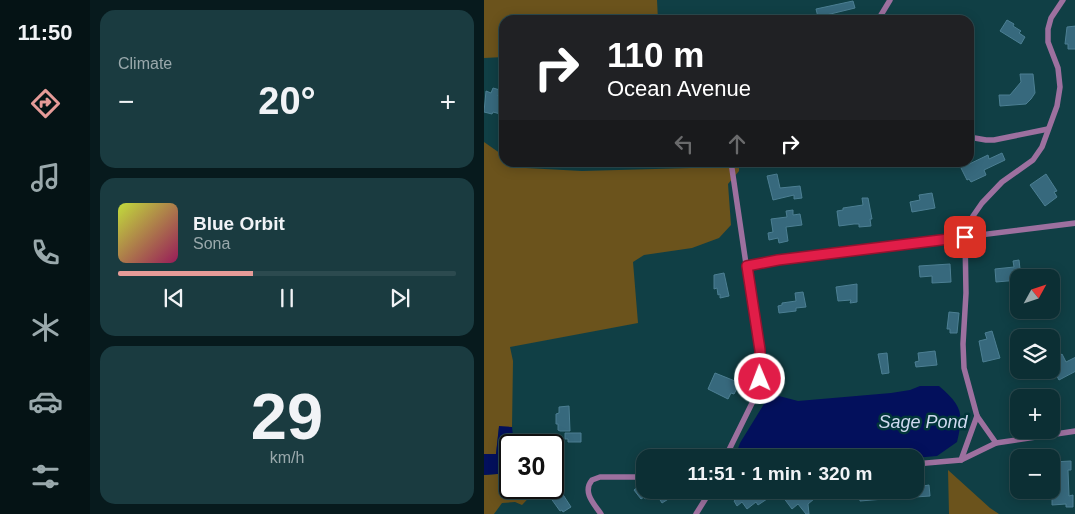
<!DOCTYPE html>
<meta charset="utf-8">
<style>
body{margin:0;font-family:Arial,sans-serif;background:#1a3b40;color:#f1f3f6;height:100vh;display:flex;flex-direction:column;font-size:19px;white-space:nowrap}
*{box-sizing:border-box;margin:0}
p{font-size:16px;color:#9aa9ac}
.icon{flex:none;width:28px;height:28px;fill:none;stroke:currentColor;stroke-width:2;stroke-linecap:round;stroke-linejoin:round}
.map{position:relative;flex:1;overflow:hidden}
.side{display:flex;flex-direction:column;gap:10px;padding:10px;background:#071a1d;width:394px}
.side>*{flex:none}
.hud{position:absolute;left:15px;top:15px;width:475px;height:152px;border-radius:15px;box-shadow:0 2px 12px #0003,0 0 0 1px #2c4a4f;background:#202124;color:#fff;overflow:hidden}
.needle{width:32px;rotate:50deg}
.buttons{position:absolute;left:526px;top:269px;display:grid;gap:10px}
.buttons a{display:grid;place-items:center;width:50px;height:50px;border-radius:10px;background:#0c2f34;box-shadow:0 2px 12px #0003,0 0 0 1px #2c4a4f;font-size:25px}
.speed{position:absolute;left:15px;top:434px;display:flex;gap:10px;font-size:25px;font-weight:700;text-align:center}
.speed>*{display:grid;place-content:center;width:65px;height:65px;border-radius:50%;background:#0c2f34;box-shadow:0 2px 12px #0003,0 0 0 1px #2c4a4f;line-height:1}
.speed .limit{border:2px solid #111;border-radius:8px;background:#fff;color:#111}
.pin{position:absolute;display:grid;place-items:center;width:42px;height:42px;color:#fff;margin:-21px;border-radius:10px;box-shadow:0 2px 8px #0006}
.me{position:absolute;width:55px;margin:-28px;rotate:359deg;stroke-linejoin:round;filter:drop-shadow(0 0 4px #0008)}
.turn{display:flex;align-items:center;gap:18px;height:105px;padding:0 25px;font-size:22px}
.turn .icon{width:65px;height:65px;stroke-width:2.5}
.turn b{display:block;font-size:35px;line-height:42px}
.lanes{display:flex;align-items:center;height:48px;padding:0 25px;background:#0003;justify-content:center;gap:25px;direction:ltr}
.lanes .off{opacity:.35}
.big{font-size:38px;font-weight:700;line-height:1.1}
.side .tile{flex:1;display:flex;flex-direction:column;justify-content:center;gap:8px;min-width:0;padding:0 18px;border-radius:15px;background:#1a3b40}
.side .dial{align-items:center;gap:0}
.dial b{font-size:65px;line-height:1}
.song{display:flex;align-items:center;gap:15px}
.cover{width:60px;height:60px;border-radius:8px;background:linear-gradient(135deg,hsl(70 70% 55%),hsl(330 70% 35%))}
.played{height:5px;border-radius:2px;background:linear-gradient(90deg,#e69b98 40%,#2c4a4f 40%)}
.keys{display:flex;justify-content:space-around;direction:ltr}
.heat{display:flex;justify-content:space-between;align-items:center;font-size:28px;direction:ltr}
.trip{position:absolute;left:152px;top:449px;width:288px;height:50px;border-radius:15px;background:#0c2f34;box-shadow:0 2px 12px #0003,0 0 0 1px #2c4a4f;font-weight:700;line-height:50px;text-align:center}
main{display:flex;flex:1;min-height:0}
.menu{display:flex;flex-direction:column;width:90px;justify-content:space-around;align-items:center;background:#051315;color:#9aa9ac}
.menu .icon{width:35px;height:35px}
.menu .current{color:#e69b98}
.menu b{font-size:22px;color:#f1f3f6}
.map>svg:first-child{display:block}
.green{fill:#6b531c}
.water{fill:#03105c}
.building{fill:#37697d;stroke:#4c7f93}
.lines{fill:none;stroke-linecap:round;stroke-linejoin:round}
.lane{stroke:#9d709f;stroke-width:3}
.street{stroke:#9d709f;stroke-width:5.5}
.route-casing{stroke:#92132f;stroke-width:12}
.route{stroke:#e11d48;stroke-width:9}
.labels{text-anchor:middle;stroke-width:5;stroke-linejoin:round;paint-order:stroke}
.water-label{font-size:18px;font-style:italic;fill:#cfdaf0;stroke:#02353a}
</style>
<main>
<nav class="menu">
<b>11:50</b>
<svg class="icon current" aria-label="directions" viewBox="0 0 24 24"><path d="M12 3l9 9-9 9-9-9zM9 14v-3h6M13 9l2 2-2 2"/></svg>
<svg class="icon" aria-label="music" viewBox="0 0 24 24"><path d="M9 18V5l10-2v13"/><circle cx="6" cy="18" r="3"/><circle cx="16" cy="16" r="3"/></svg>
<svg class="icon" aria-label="phone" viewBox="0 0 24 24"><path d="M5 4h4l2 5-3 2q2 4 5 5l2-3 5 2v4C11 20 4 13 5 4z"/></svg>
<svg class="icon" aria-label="climate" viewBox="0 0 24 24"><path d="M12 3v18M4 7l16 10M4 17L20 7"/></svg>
<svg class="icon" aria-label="car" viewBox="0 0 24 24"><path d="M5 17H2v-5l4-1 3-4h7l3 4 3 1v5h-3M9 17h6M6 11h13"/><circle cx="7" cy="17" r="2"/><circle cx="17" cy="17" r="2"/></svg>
<svg class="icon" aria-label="filters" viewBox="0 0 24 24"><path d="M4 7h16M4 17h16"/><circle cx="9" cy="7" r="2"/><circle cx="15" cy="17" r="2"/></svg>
</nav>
<section class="side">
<div class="tile"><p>Climate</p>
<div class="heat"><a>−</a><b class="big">20°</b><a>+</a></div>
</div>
<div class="tile">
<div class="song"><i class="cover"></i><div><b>Blue Orbit</b><p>Sona</p></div></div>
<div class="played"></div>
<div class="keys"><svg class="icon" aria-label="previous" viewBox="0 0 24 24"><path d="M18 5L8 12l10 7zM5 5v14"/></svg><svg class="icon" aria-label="pause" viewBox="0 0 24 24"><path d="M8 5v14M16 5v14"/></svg><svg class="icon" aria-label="next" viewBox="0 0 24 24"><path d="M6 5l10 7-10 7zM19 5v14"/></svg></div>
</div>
<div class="tile dial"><b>29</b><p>km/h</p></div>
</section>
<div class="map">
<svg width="592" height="514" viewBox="0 0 592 514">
<rect width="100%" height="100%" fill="#103f45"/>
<g class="green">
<polygon points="0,0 173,0 174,20 20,20 20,57 0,58"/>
<polygon points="0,142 20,156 20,162 32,163 42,168 98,171 243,167 245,163 255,162 255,171 244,184 247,225 235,238 208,248 160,255 149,262 154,323 26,347 29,361 28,427 15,427 12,454 0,454"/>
<polygon points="464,470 506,508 515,514 465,514"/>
<polygon points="26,473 26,488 54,488 38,505 31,502 18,503 10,514 0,514 0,475"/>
</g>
<g class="water">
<path d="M436 386H455C478 406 480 413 473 442L453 456 430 458 251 457 256 443 285 396H295L314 401 407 393 426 390Z"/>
<polygon points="15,426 28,427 30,445 26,445 26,473 0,475 0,454 12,454"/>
</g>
<g class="building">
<polygon points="369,1 371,8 334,17 332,9"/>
<polygon points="523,20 530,24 529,26 537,31 535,33 541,37 537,44 516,31"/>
<polygon points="592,26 592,49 584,49 584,44 581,44 583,27"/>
<polygon points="536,74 549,74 551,93 547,99 542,104 516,106 515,95 526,95 537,82"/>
<polygon points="9,88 16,90 14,96 20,97 20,115 9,112 8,114 0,112 2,91 7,93"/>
<polygon points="518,153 521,160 500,170 502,175 487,182 485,179 483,180 477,168 504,155 505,159"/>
<polygon points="293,174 296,188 316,186 318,198 310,199 310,195 289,200 283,176"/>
<polygon points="562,174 573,191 570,192 573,197 561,206 546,185"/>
<polygon points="448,193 451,208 428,212 426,202 436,200 435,195"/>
<polygon points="378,198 384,198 388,219 386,219 387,226 375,227 375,224 370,224 355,226 353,211 359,210 359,208 379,205"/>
<polygon points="309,210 309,215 316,214 318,225 302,227 304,241 295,243 294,238 285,240 284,233 289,232 287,219 303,217 302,211"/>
<polygon points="535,260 537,278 535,278 535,280 512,282 511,269 530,267 529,261"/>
<polygon points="466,264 467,282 448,283 448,276 436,277 435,266"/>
<polygon points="240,273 245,296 236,298 236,294 234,295 233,288 230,289 230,275"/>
<polygon points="373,284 373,302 366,303 367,300 354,301 352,287"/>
<polygon points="319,292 322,307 312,308 312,311 295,313 294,306 298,305 298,303 312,301 311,293"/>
<polygon points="465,312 475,313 473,333 466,333 466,329 463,329"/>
<polygon points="508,331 516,358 499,362 495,341 503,339 501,333"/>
<polygon points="451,351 453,365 432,367 431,362 435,361 434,353"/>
<polygon points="403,353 405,373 398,374 394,354"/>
<polygon points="578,354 582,362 592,357 592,371 575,380 568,367 568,361"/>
<polygon points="231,373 256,383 250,394 247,393 244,399 224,389"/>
<polygon points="85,406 86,431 76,431 74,430 74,424 72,424 72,414 75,413 75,407"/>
<polygon points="81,433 97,433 97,442 84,442 84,439 81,439"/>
<polygon points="587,461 587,470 584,470 585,496 589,495 589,507 582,507 582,504 568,505 568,497 573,497 572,471 568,471 568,462"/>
<polygon points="431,481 439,481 439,486 445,485 446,496 431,497"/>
<polygon points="159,483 161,490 180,490 186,498 178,503 171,492 161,499 160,497 157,499 150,490"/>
<polygon points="76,490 87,507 79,512 78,510 76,511 66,497"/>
<polygon points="306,490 335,490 336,498 330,499 324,504 325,514 322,514 314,504 308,509 299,497 307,497"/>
<polygon points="399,490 400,499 376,501 375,491"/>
<polygon points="268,493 271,498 279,493 283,499 274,505 272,502 263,509 258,502 253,506 250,501 256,496 259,500"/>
</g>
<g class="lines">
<polyline class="lane" points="88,164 91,165 238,162"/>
<g class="street">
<polyline points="394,20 406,0"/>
<polyline points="485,137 502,140 510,140 564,129"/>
<polyline points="263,266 294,260 592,223"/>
<polyline points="512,443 493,416 480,368 479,344 482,293 481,237 489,216 498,203 518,182 549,160 558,147 573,106 576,87 574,68 564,42 564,29 567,18 579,0"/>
<polyline points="241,458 274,391 277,366 247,162"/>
<polyline points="477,460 493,416"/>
<polyline points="431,464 477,460 512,443 592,431"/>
<path d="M117 514C110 504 98 492 108 480L116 477H161"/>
<polyline points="212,514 227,490"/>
</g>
</g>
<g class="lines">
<g class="route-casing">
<polyline id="route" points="276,379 276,350 263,266 294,260 481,237"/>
</g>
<use href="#route" class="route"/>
</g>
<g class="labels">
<g class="water-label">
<text x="439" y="428">Sage Pond</text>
</g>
</g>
</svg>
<div class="buttons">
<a><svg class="needle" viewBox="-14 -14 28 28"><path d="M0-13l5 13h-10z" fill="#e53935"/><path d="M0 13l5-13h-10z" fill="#9aa9ac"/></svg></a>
<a><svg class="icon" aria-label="layers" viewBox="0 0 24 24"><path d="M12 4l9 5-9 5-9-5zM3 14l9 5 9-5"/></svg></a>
<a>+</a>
<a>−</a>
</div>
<div class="speed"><div class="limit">30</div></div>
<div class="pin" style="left:481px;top:237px;background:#d93025"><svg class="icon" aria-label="arrive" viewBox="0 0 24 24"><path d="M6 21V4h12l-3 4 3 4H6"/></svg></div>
<svg class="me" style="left:276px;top:379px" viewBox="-20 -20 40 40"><circle r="17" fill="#e11d48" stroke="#fff" stroke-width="3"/><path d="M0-11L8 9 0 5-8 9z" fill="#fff"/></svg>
<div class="trip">11:51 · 1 min · 320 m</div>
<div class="hud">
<div class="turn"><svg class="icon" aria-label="right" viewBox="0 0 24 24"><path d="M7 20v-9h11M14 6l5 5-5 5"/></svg><div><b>110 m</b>Ocean Avenue</div></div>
<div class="lanes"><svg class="icon off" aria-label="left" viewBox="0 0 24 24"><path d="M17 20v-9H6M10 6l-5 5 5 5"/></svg><svg class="icon off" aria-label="ahead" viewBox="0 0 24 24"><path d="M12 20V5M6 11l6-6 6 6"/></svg><svg class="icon" aria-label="right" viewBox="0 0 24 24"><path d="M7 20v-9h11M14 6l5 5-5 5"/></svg></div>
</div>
</div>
</main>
